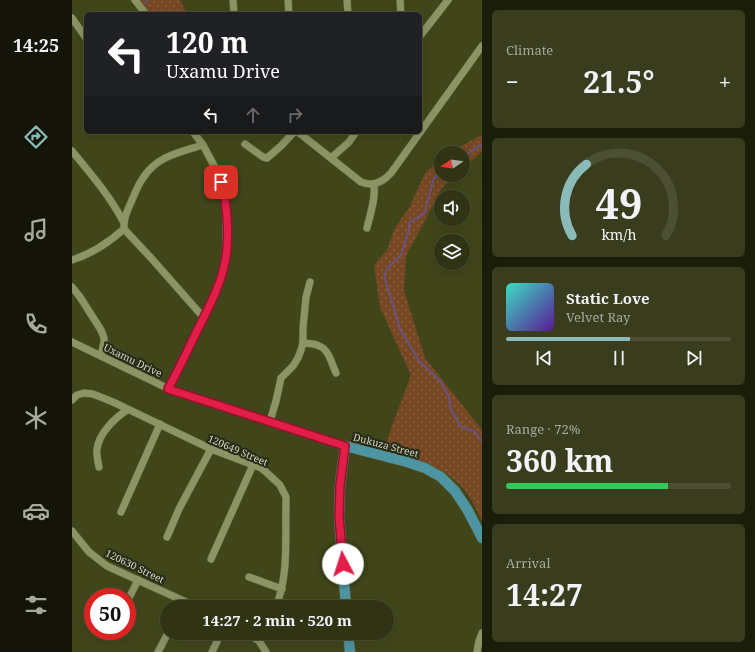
<!DOCTYPE html>
<meta charset="utf-8">
<style>
body{margin:0;font-family:"Noto Serif",serif;background:#393c1d;color:#f1f3f6;height:100vh;display:flex;flex-direction:column;font-size:15px;white-space:nowrap}
*{box-sizing:border-box;margin:0}
p{font-size:13px;color:#a8aaa0}
.icon{flex:none;width:22px;height:22px;fill:none;stroke:currentColor;stroke-width:2;stroke-linecap:round;stroke-linejoin:round}
.map{position:relative;flex:1;overflow:hidden}
.sheet{display:flex;flex-direction:column;gap:10px;padding:10px;background:#1b1d0b;width:273px}
.sheet>*{flex:none}
.top-card{position:absolute;left:12px;top:12px;width:338px;height:122px;border-radius:6px;box-shadow:0 4px 16px #0002,0 0 0 1px #4c4f34;background:#202124;color:#fff;overflow:hidden}
.needle{width:26px;rotate:257deg}
.controls{position:absolute;left:362px;top:146px;display:grid;gap:8px}
.controls a{display:grid;place-items:center;width:36px;height:36px;border-radius:50%;background:#313414;box-shadow:0 4px 16px #0002,0 0 0 1px #4c4f34;font-size:20px}
.speed{position:absolute;left:12px;top:588px;display:flex;gap:8px;font-size:20px;font-weight:700;text-align:center}
.speed>*{display:grid;place-content:center;width:52px;height:52px;border-radius:50%;background:#313414;box-shadow:0 4px 16px #0002,0 0 0 1px #4c4f34;line-height:1}
.speed .limit{border:6px solid #d22;background:#fff;color:#111}
.pin{position:absolute;display:grid;place-items:center;width:34px;height:34px;color:#fff;margin:-17px;border-radius:8px;box-shadow:0 2px 6px #0006}
.me{position:absolute;width:44px;margin:-22px;rotate:355deg;stroke-linejoin:round;filter:drop-shadow(0 0 3px #0008)}
.turn{display:flex;align-items:center;gap:14px;height:84px;padding:0 16px;font-size:18px}
.turn .icon{width:52px;height:52px;stroke-width:2.5}
.turn b{display:block;font-size:28px;line-height:34px}
.lanes{display:flex;align-items:center;height:38px;padding:0 16px;background:#0003;justify-content:center;gap:20px;direction:ltr}
.lanes .off{opacity:.35}
.big{font-size:30px;font-weight:700;line-height:1.1}
.sheet .widget{flex:1;display:flex;flex-direction:column;justify-content:center;gap:6px;min-width:0;padding:0 14px;border-radius:6px;background:#393c1d}
.sheet .dial{align-items:center;gap:0}
.dial svg{height:104px;overflow:visible;fill:none;stroke:#4c4f34;stroke-width:7;stroke-linecap:round;text-anchor:middle}
.dial text{fill:#f1f3f6;stroke:none}
.song{display:flex;align-items:center;gap:12px}
.cover{width:48px;height:48px;border-radius:6px;background:linear-gradient(135deg,hsl(170 70% 55%),hsl(270 70% 35%))}
.played{height:4px;border-radius:2px;background:linear-gradient(90deg,#8bbbb9 55%,#4c4f34 55%)}
.keys{display:flex;justify-content:space-around;direction:ltr}
.heat{display:flex;justify-content:space-between;align-items:center;font-size:22px;direction:ltr}
.charge{height:6px;border-radius:3px;background:linear-gradient(90deg,#34c759 72%,#4c4f34 0)}
.trip{position:absolute;left:88px;top:600px;width:234px;height:40px;border-radius:20px;background:#313414;box-shadow:0 4px 16px #0002,0 0 0 1px #4c4f34;font-weight:700;line-height:40px;text-align:center}
main{display:flex;flex:1;min-height:0}
.tab-bar{display:flex;flex-direction:column;width:72px;justify-content:space-around;align-items:center;background:#141508;color:#a8aaa0}
.tab-bar .icon{width:28px;height:28px}
.tab-bar .active{color:#8bbbb9}
.tab-bar b{font-size:18px;color:#f1f3f6}
.map>svg:first-child{display:block}
.grass{fill:url(#grass-dots)}
.lines{fill:none;stroke-linecap:round;stroke-linejoin:round}
.stream{stroke:#685484;stroke-width:2}
.minor-casing{stroke:#5e633d;stroke-width:8}
.major-casing{stroke:#5e633d;stroke-width:11}
.minor{stroke:#8c9365;stroke-width:7}
.major{stroke:#4e95a3;stroke-width:10}
.route-casing{stroke:#92132f;stroke-width:10}
.route{stroke:#e11d48;stroke-width:7}
.labels{text-anchor:middle;stroke-width:4;stroke-linejoin:round;paint-order:stroke}
.street-label{font-size:10px;fill:#d2d7bf;stroke:#282a18}
</style>
<main>
<nav class="tab-bar">
<b>14:25</b>
<svg class="icon active" aria-label="directions" viewBox="0 0 24 24"><path d="M12 3l9 9-9 9-9-9zM9 14v-3h6M13 9l2 2-2 2"/></svg>
<svg class="icon" aria-label="music" viewBox="0 0 24 24"><path d="M9 18V5l10-2v13"/><circle cx="6" cy="18" r="3"/><circle cx="16" cy="16" r="3"/></svg>
<svg class="icon" aria-label="phone" viewBox="0 0 24 24"><path d="M5 4h4l2 5-3 2q2 4 5 5l2-3 5 2v4C11 20 4 13 5 4z"/></svg>
<svg class="icon" aria-label="climate" viewBox="0 0 24 24"><path d="M12 3v18M4 7l16 10M4 17L20 7"/></svg>
<svg class="icon" aria-label="car" viewBox="0 0 24 24"><path d="M5 17H2v-5l4-1 3-4h7l3 4 3 1v5h-3M9 17h6M6 11h13"/><circle cx="7" cy="17" r="2"/><circle cx="17" cy="17" r="2"/></svg>
<svg class="icon" aria-label="filters" viewBox="0 0 24 24"><path d="M4 7h16M4 17h16"/><circle cx="9" cy="7" r="2"/><circle cx="15" cy="17" r="2"/></svg>
</nav>
<div class="map">
<svg width="410" height="652" viewBox="0 0 410 652">
<defs>
<pattern id="grass-dots" width="8" height="8" patternUnits="userSpaceOnUse"><rect width="8" height="8" fill="#774723"/><path d="M2 2h.1M6 6h.1" fill="none" stroke="#896141" stroke-width="1.8" stroke-linecap="round"/></pattern>
</defs>
<rect width="100%" height="100%" fill="#41461a"/>
<g class="grass">
<polygon points="59,0 108,0 115,14 71,14"/>
<polygon points="410,135 410,151 391,169 391,153 376,153"/>
<path d="M369 158V175H384L370 188 334 256 332 291 353 358 410 430V521C406 513 402 504 397 496 378 467 344 459 312 448L339 375 308 307 302 265 315 250 323 228 338 206 353 173Z"/>
</g>
<g class="lines">
<g class="stream">
<polyline points="74,3 75,0"/>
<polyline points="391,157 410,144"/>
<polyline points="369,173 362,178 352,214 339,221 337,224 337,230 329,255 316,268 312,275 328,329 347,361 369,382 377,397 378,407 381,413 389,427 402,431 410,441"/>
</g>
<g class="minor-casing">
<g id="minor">
<polyline points="63,0 74,14"/>
<polyline points="161,0 162,14"/>
<polyline points="216,0 217,14"/>
<polyline points="275,0 276,14"/>
<polyline points="328,0 329,14"/>
<polyline points="0,18 14,38"/>
<polyline points="348,36 376,0"/>
<path d="M226 132 289 182C301 187 311 182 319 173L410 46"/>
<polyline points="173,144 191,157 195,158 209,146 222,132"/>
<path d="M0 151C19 174 37 195 51 221"/>
<polyline points="259,158 277,142 284,132"/>
<path d="M295 228C298 214 304 199 302 184"/>
<path d="M52 229C51 218 56 210 60 200 63 193 66 185 71 178 85 156 108 152 131 145"/>
<polyline points="52,229 80,259 132,318"/>
<path d="M0 260C20 254 36 243 52 229"/>
<polyline points="0,287 8,297 29,330 32,338 32,342 29,356"/>
<polyline points="0,342 97,389 273,446"/>
<path d="M231 343C236 344 242 343 247 346 257 349 260 365 264 373"/>
<polyline points="97,389 140,300 148,279 152,266 154,251 154,210 152,191 146,173 131,145 121,132"/>
<path d="M0 400 5 395 12 393 21 394 41 402 139 449 189 468 194 472 208 485 214 497V504C213 538 217 574 204 607"/>
<polyline points="198,421 204,401 209,378 221,366 226,358 229,350 231,343 231,328 234,297 238,282"/>
<path d="M27 467C26 461 24 454 25 449 27 433 43 418 55 410"/>
<polyline points="49,512 88,424"/>
<polyline points="0,531 17,552 35,566 125,607"/>
<polyline points="95,537 107,509 139,449"/>
<polyline points="139,559 181,465"/>
<polyline points="177,577 210,589"/>
<polyline points="55,602 66,580"/>
<polyline points="174,633 187,641 194,652"/>
<polyline points="86,652 96,633"/>
<polyline points="140,652 149,633"/>
<polyline points="405,652 407,641 410,633"/>
</g>
</g>
<g class="major-casing">
<g id="major">
<polyline points="274,607 267,516 268,485 273,446 335,462 353,468 369,477 383,491 395,509 410,538"/>
<polyline points="276,633 278,652"/>
</g>
</g>
<use href="#minor" class="minor"/>
<use href="#major" class="major"/>
</g>
<g class="lines">
<g class="route-casing">
<path id="route" d="M149 182C156 206 158 243 152 267 147 288 136 309 126 329 116 349 107 369 96 389L273 446 268 485 267 516 271 564"/>
</g>
<use href="#route" class="route"/>
</g>
<g class="labels">
<g class="street-label">
<text transform="translate(61 360) rotate(26)" y="4">Uxamu Drive</text>
<text transform="translate(314 445) rotate(15)" y="4">Dukuza Street</text>
<text transform="translate(166 450) rotate(23)" y="4">120649 Street</text>
<text transform="translate(63 566) rotate(26)" y="4">120630 Street</text>
</g>
</g>
</svg>
<div class="controls">
<a><svg class="needle" viewBox="-14 -14 28 28"><path d="M0-13l5 13h-10z" fill="#e53935"/><path d="M0 13l5-13h-10z" fill="#a8aaa0"/></svg></a>
<a><svg class="icon" aria-label="sound" viewBox="0 0 24 24"><path d="M4 9h4l5-4v14l-5-4H4zM17 9q2 3 0 6"/></svg></a>
<a><svg class="icon" aria-label="layers" viewBox="0 0 24 24"><path d="M12 4l9 5-9 5-9-5zM3 14l9 5 9-5"/></svg></a>
</div>
<div class="speed"><div class="limit">50</div></div>
<div class="pin" style="left:149px;top:182px;background:#d93025"><svg class="icon" aria-label="arrive" viewBox="0 0 24 24"><path d="M6 21V4h12l-3 4 3 4H6"/></svg></div>
<svg class="me" style="left:271px;top:564px" viewBox="-20 -20 40 40"><circle r="19" fill="#fff"/><path d="M0-13L10 11 0 6-10 11z" fill="#e11d48"/></svg>
<div class="trip">14:27 · 2 min · 520 m</div>
<div class="top-card">
<div class="turn"><svg class="icon" aria-label="left" viewBox="0 0 24 24"><path d="M17 20v-9H6M10 6l-5 5 5 5"/></svg><div><b>120 m</b>Uxamu Drive</div></div>
<div class="lanes"><svg class="icon" aria-label="left" viewBox="0 0 24 24"><path d="M17 20v-9H6M10 6l-5 5 5 5"/></svg><svg class="icon off" aria-label="ahead" viewBox="0 0 24 24"><path d="M12 20V5M6 11l6-6 6 6"/></svg><svg class="icon off" aria-label="right" viewBox="0 0 24 24"><path d="M7 20v-9h11M14 6l5 5-5 5"/></svg></div>
</div>
</div>
<section class="sheet">
<div class="widget"><p>Climate</p>
<div class="heat"><a>−</a><b class="big">21.5°</b><a>+</a></div>
</div>
<div class="widget dial"><svg viewBox="0 0 100 80">
<path d="M14 69A42 42 0 1 1 86 69"/>
<path d="M14 69A42 42 0 0 1 25 14" stroke="#8bbbb9"/>
<text x="50" y="56" font-size="32" font-weight="700">49</text>
<text x="50" y="72" font-size="11">km/h</text>
</svg></div>
<div class="widget">
<div class="song"><i class="cover"></i><div><b>Static Love</b><p>Velvet Ray</p></div></div>
<div class="played"></div>
<div class="keys"><svg class="icon" aria-label="previous" viewBox="0 0 24 24"><path d="M18 5L8 12l10 7zM5 5v14"/></svg><svg class="icon" aria-label="pause" viewBox="0 0 24 24"><path d="M8 5v14M16 5v14"/></svg><svg class="icon" aria-label="next" viewBox="0 0 24 24"><path d="M6 5l10 7-10 7zM19 5v14"/></svg></div>
</div>
<div class="widget"><p>Range · 72%</p><b class="big">360 km</b><div class="charge"></div></div>
<div class="widget"><p>Arrival</p><b class="big">14:27</b></div>
</section>
</main>
